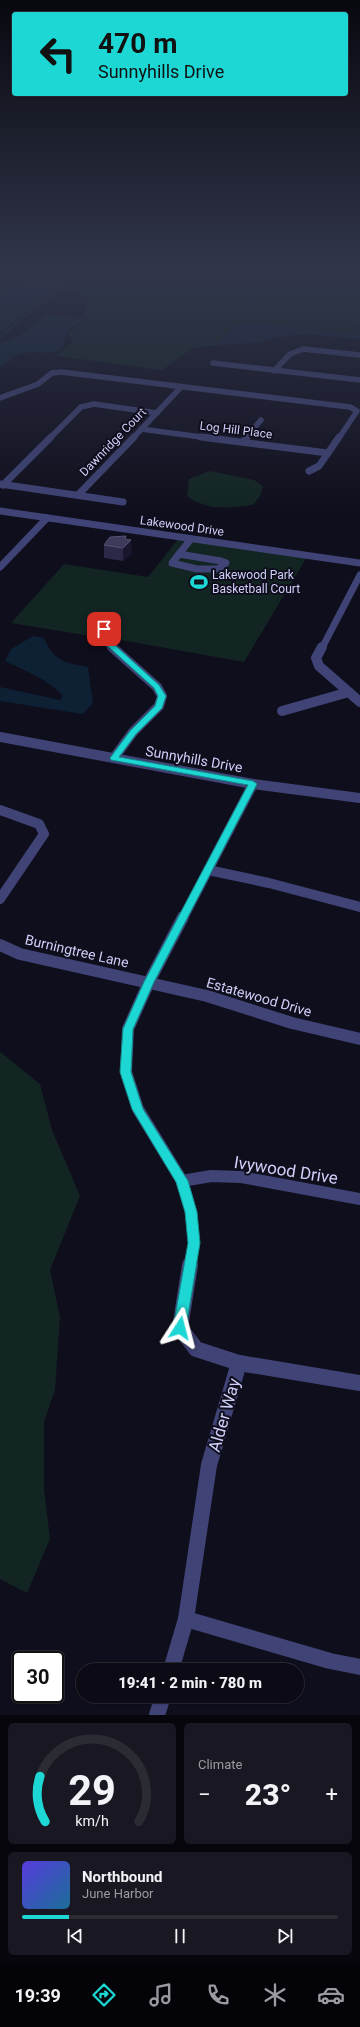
<!DOCTYPE html>
<meta charset="utf-8">
<style>
body{margin:0;font-family:Roboto,sans-serif;background:#191822;color:#f1f3f6;height:100vh;display:flex;flex-direction:column;font-size:15px;white-space:nowrap}
*{box-sizing:border-box;margin:0}
p{font-size:13px;color:#9a9aa0}
.icon{flex:none;width:22px;height:22px;fill:none;stroke:currentColor;stroke-width:2;stroke-linecap:round;stroke-linejoin:round}
.map{position:relative;height:1715px;overflow:hidden}
.side{display:flex;flex-direction:column;gap:8px;padding:8px;background:#06060c;flex:1}
.side>*{flex:none}
.guide{position:absolute;left:12px;top:12px;width:336px;height:84px;border-radius:4px;box-shadow:0 1px 3px #0004,0 0 0 1px #2b2b34;background:#1dd7d4;color:#111;overflow:hidden}
.speed{position:absolute;left:12px;top:1651px;display:flex;gap:8px;font-size:20px;font-weight:700;text-align:center}
.speed>*{display:grid;place-content:center;width:52px;height:52px;border-radius:50%;background:#0b0a15;box-shadow:0 1px 3px #0004,0 0 0 1px #2b2b34;line-height:1}
.speed .limit{border:2px solid #111;border-radius:6px;background:#fff;color:#111}
.pin{position:absolute;display:grid;place-items:center;width:34px;height:34px;color:#fff;margin:-17px;border-radius:8px;box-shadow:0 2px 6px #0006}
.me{position:absolute;width:44px;margin:-22px;rotate:9deg;stroke-linejoin:round;filter:drop-shadow(0 0 3px #0008)}
.turn{display:flex;align-items:center;gap:14px;height:84px;padding:0 20px;font-size:18px}
.turn .icon{width:52px;height:52px;stroke-width:2.5}
.turn b{display:block;font-size:28px;line-height:34px}
.big{font-size:30px;font-weight:800;line-height:1.1}
.side .widget{flex:1;display:flex;flex-direction:column;justify-content:center;gap:6px;min-width:0;padding:0 14px;border-radius:6px;background:#191822}
.side .dial{align-items:center;gap:0}
.dial svg{height:104px;overflow:visible;fill:none;stroke:#2b2b34;stroke-width:7;stroke-linecap:round;text-anchor:middle}
.dial text{fill:#f1f3f6;stroke:none}
.song{display:flex;align-items:center;gap:12px}
.cover{width:48px;height:48px;border-radius:6px;background:linear-gradient(135deg,hsl(250 70% 55%),hsl(200 70% 35%))}
.played{height:4px;border-radius:2px;background:linear-gradient(90deg,#1dd7d4 15%,#2b2b34 15%)}
.keys{display:flex;justify-content:space-around;direction:ltr}
.heat{display:flex;justify-content:space-between;align-items:center;font-size:22px;direction:ltr}
.side .tiles{flex:1;display:grid;gap:8px;grid-template-columns:1fr 1fr}
.widget:last-child{grid-column:span 2}
.trip{position:absolute;left:76px;top:1663px;width:228px;height:40px;border-radius:20px;background:#0b0a15;box-shadow:0 1px 3px #0004,0 0 0 1px #2b2b34;font-weight:800;line-height:40px;text-align:center}
.menu{display:flex;height:64px;justify-content:space-around;align-items:center;background:#040408;color:#9a9aa0}
.menu .icon{width:28px;height:28px}
.menu .on{color:#1dd7d4}
.menu b{font-size:18px;color:#f1f3f6}
.map>svg:first-child{display:block}
.green{fill:#122522}
.water{fill:#0e2134}
.lines{fill:none;stroke-linecap:round;stroke-linejoin:round}
.minor-far4{stroke:#3f4375;stroke-width:5.5}
.minor-far3{stroke:#3f4375;stroke-width:7}
.minor-far2{stroke:#3f4375;stroke-width:10}
.minor-far1{stroke:#3f4375;stroke-width:12}
.minor{stroke:#3f4375;stroke-width:16}
.wall{fill:#2b2947}
.shaded-wall{fill:#19162e}
.building{fill:#3d3a5a;stroke:#545273}
.route{fill:#1dd7d4;stroke:#138c8a}
.labels{text-anchor:middle;stroke-width:4;stroke-linejoin:round;paint-order:stroke}
.far-street-label{font-size:12px;fill:#cfcff9;stroke:#0f0e1c}
.far-poi-label{font-size:12px;fill:#cfcff9;stroke:#0f0e1c;text-anchor:start}
.street-label{font-size:14px;fill:#cfcff9;stroke:#0f0e1c}
.near-street-label{font-size:17px;fill:#cfcff9;stroke:#0f0e1c}
</style>
<div class="map">
<svg width="360" height="1715" viewBox="0 0 360 1715">
<rect width="100%" height="100%" fill="#0f0e1c"/>
<g class="green">
<polygon points="79,274 295,274 360,281 360,324 358,325 360,335 251,322 237,323 217,345 193,348 162,370 56,356 74,341 68,337 71,331 87,319 83,316 88,298 79,292 61,289"/>
<polygon points="22,278 29,280 13,289 0,292 0,284"/>
<path d="M210 471 254 480 263 486 260 496 253 505C229 508 207 511 187 496L189 479Z"/>
<polygon points="179,538 307,557 244,662 110,638 120,631 113,622 98,622 88,627 91,636 11,623 64,564 148,577"/>
<polygon points="0,1052 40,1084 52,1130 80,1196 50,1270 60,1317 55,1390 44,1422 44,1489 50,1539 27,1593 0,1579"/>
</g>
<g class="water">
<polygon points="0,274 77,274 50,292 0,333 0,292 13,289 29,280 22,278 0,284"/>
<polygon points="79,274 2,337 0,337 0,335 52,292"/>
<polygon points="305,274 360,274 360,280"/>
<path d="M46 315 85 318C80 325 71 325 66 334 63 339 67 346 60 350 48 355 35 350 23 353 14 355 7 363 0 368V344L26 332 42 318V316Z"/>
<polygon points="251,322 360,335 360,339 306,334 277,337 258,343 217,345 237,323"/>
<path d="M33 636 44 638C53 661 66 663 88 667L93 703 83 714 0 701V687L60 700 63 696C48 679 25 671 5 661L11 649Z"/>
</g>
<g class="lines">
<g class="minor-far4">
<polyline points="213,363 360,380"/>
<polyline points="274,371 290,354 303,349 360,355"/>
<polyline points="0,398 38,384 52,373 61,372 350,407 357,411 339,438"/>
<polyline points="141,429 209,438"/>
<polyline points="50,438 81,407 94,404 157,413"/>
<polyline points="133,438 181,387"/>
<polyline points="246,438 261,420"/>
</g>
<g class="minor-far3">
<polyline points="201,437 328,453"/>
<polyline points="243,442 247,437"/>
<polyline points="309,471 319,466 339,437"/>
<polyline points="0,484 123,502"/>
<polyline points="3,485 51,437"/>
<polyline points="78,495 134,437"/>
<polyline points="0,511 360,563"/>
<polygon points="179,554 221,561 226,563 218,569 197,569 172,563"/>
<polyline points="179,554 191,539"/>
<polyline points="0,567 47,518"/>
<polyline points="104,629 103,639 113,648"/>
<polyline points="322,648 360,575"/>
</g>
<g class="minor-far2">
<polyline points="112,647 157,687 162,696 159,706 133,732 114,758"/>
<polyline points="322,647 316,658 319,666 360,702"/>
<polyline points="282,711 349,692"/>
<polyline points="0,737 253,784 360,798"/>
<polyline points="0,810 39,824 44,834 0,899"/>
<polyline points="208,870 269,883 360,907"/>
<polyline points="183,918 253,784"/>
</g>
<g class="minor-far1">
<polyline points="183,917 149,982 128,1029 126,1072 138,1109 182,1181 191,1212 194,1243 190,1266"/>
<polyline points="0,945 20,954 207,996 292,1023 360,1039"/>
<polyline points="182,1181 211,1176 241,1177 360,1199"/>
</g>
<g class="minor">
<polyline points="190,1265 180,1328 196,1349 239,1363 360,1383"/>
<polyline points="186,1619 330,1661 360,1667"/>
<polyline points="171,1670 186,1619 209,1465 239,1363"/>
<polyline points="157,1715 163,1696"/>
</g>
</g>
<polygon class="wall" points="126,539 132,553 123,561 104,558 104,545"/>
<polygon class="shaded-wall" points="126,536 126,544 131,540 132,553 123,561 123,548 125,539"/>
<polygon class="building" points="126,536 125,539 131,540 123,548 104,545 110,537"/>
<linearGradient id="sky" x2="0" y2="1"><stop stop-color="#08080f"/><stop offset="0.53" stop-color="#31364b"/><stop offset="1" stop-color="#31364b" stop-opacity="0"/></linearGradient>
<rect width="360" height="514" fill="url(#sky)"/>
<polygon class="route" points="101,628 106,628 107,638 159,685 166,696 162,708 136,734 119,757 253,781 257,784 154,982 133,1029 131,1072 143,1109 188,1181 197,1212 200,1243 186,1328 184,1332 180,1334 175,1332 173,1328 188,1243 185,1212 176,1182 132,1109 120,1072 123,1029 144,982 248,785 111,760 110,758 130,731 155,706 158,696 154,688 101,640"/>
<defs>
<g id="stadium-bare" transform="scale(1.38)"><path d="M0-5a6.5 5 0 1 0 0 10a6.5 5 0 1 0 0-10ZM-3.5-1.8h7v3.6h-7Z" fill="#1dd7d4" stroke="#0f0e1c" stroke-width="2.5" paint-order="stroke"/></g>
</defs>
<g fill-rule="evenodd">
<use href="#stadium-bare" x="199" y="582"/>
</g>
<g class="labels">
<g class="far-street-label">
<text transform="translate(236 430) rotate(7)" y="4">Log Hill Place</text>
<text transform="translate(113 442) rotate(-46)" y="4">Dawnridge Court</text>
<text transform="translate(182 526) rotate(8)" y="4">Lakewood Drive</text>
</g>
<g class="far-poi-label">
<text x="212" y="579">Lakewood Park<tspan x="212" dy="14">Basketball Court</tspan></text>
</g>
<g class="street-label">
<text transform="translate(194 759) rotate(10)" y="5">Sunnyhills Drive</text>
<text transform="translate(77 951) rotate(13)" y="5">Burningtree Lane</text>
<text transform="translate(259 997) rotate(16)" y="5">Estatewood Drive</text>
</g>
<g class="near-street-label">
<text transform="translate(286 1170) rotate(9)" y="6">Ivywood Drive</text>
<text transform="translate(224 1415) rotate(-74)" y="6">Alder Way</text>
</g>
</g>
</svg>
<div class="speed"><div class="limit">30</div></div>
<div class="pin" style="left:104px;top:629px;background:#d93025"><svg class="icon" aria-label="arrive" viewBox="0 0 24 24"><path d="M6 21V4h12l-3 4 3 4H6"/></svg></div>
<svg class="me" style="left:180px;top:1328px" viewBox="-20 -20 40 40"><path d="M0-17L14 15 0 8-14 15z" fill="#1dd7d4" stroke="#fff" stroke-width="4"/></svg>
<div class="trip">19:41 · 2 min · 780 m</div>
<div class="guide">
<div class="turn"><svg class="icon" aria-label="left" viewBox="0 0 24 24"><path d="M17 20v-9H6M10 6l-5 5 5 5"/></svg><div><b>470 m</b>Sunnyhills Drive</div></div>
</div>
</div>
<section class="side">
<div class="tiles">
<div class="widget dial"><svg viewBox="0 0 100 80">
<path d="M14 69A42 42 0 1 1 86 69"/>
<path d="M14 69A42 42 0 0 1 10 34" stroke="#1dd7d4"/>
<text x="50" y="56" font-size="32" font-weight="700">29</text>
<text x="50" y="72" font-size="11">km/h</text>
</svg></div>
<div class="widget"><p>Climate</p>
<div class="heat"><a>−</a><b class="big">23°</b><a>+</a></div>
</div>
<div class="widget">
<div class="song"><i class="cover"></i><div><b>Northbound</b><p>June Harbor</p></div></div>
<div class="played"></div>
<div class="keys"><svg class="icon" aria-label="previous" viewBox="0 0 24 24"><path d="M18 5L8 12l10 7zM5 5v14"/></svg><svg class="icon" aria-label="pause" viewBox="0 0 24 24"><path d="M8 5v14M16 5v14"/></svg><svg class="icon" aria-label="next" viewBox="0 0 24 24"><path d="M6 5l10 7-10 7zM19 5v14"/></svg></div>
</div>
</div>
</section>
<nav class="menu">
<b>19:39</b>
<svg class="icon on" aria-label="directions" viewBox="0 0 24 24"><path d="M12 3l9 9-9 9-9-9zM9 14v-3h6M13 9l2 2-2 2"/></svg>
<svg class="icon" aria-label="music" viewBox="0 0 24 24"><path d="M9 18V5l10-2v13"/><circle cx="6" cy="18" r="3"/><circle cx="16" cy="16" r="3"/></svg>
<svg class="icon" aria-label="phone" viewBox="0 0 24 24"><path d="M5 4h4l2 5-3 2q2 4 5 5l2-3 5 2v4C11 20 4 13 5 4z"/></svg>
<svg class="icon" aria-label="climate" viewBox="0 0 24 24"><path d="M12 3v18M4 7l16 10M4 17L20 7"/></svg>
<svg class="icon" aria-label="car" viewBox="0 0 24 24"><path d="M5 17H2v-5l4-1 3-4h7l3 4 3 1v5h-3M9 17h6M6 11h13"/><circle cx="7" cy="17" r="2"/><circle cx="17" cy="17" r="2"/></svg>
</nav>
